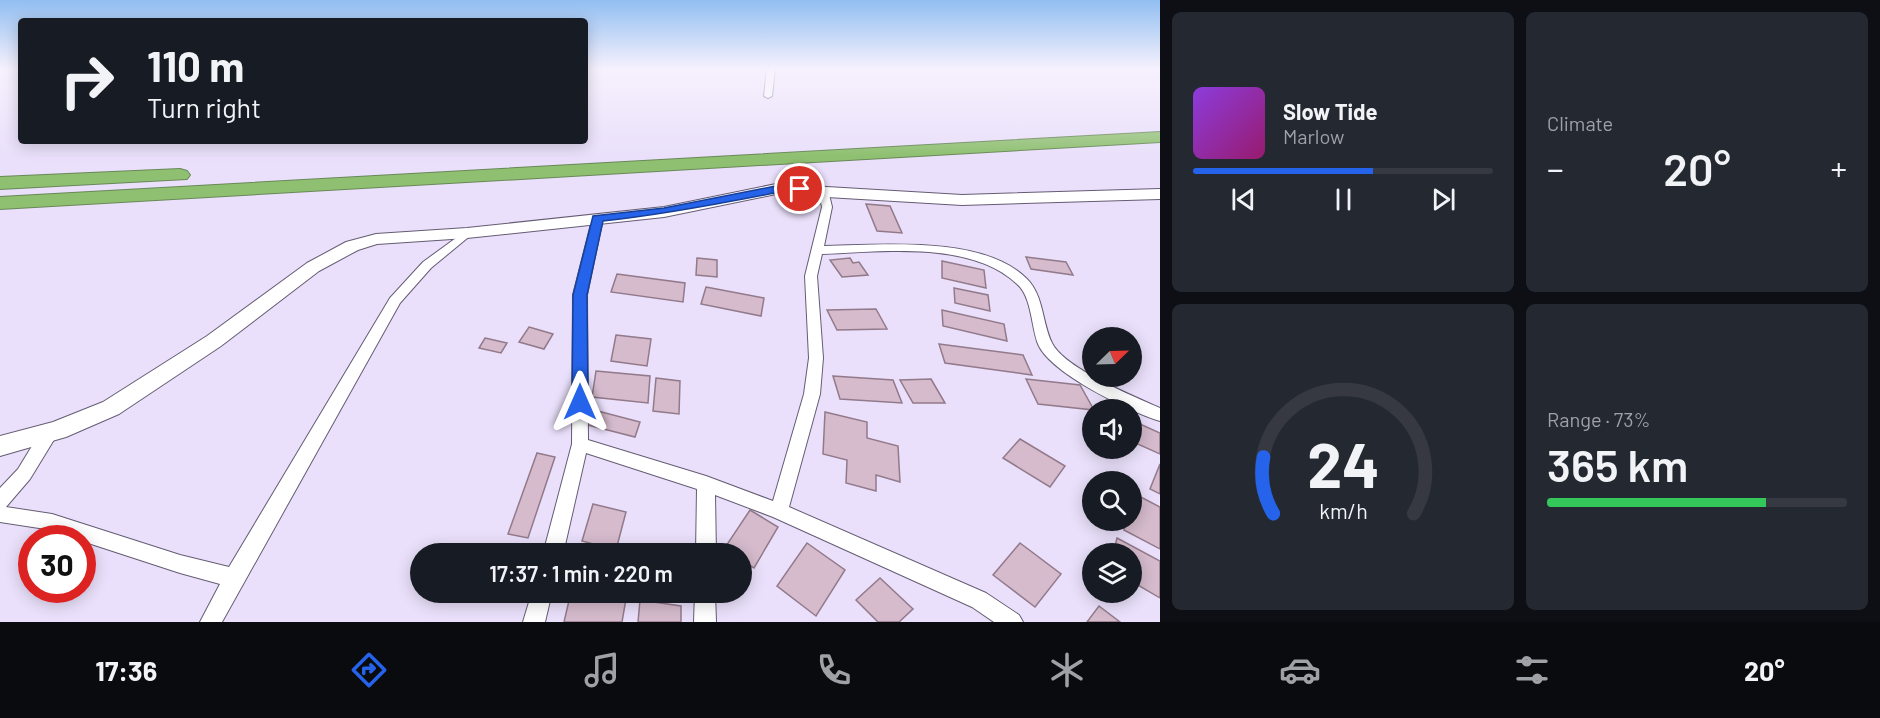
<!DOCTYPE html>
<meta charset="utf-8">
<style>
body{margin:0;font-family:Barlow,sans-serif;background:#242831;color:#f1f3f6;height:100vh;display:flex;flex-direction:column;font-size:22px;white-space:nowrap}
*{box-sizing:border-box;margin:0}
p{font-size:20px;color:#9ea1a6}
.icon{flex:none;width:33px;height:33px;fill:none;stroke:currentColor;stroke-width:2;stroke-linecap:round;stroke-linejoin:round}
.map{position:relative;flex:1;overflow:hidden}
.details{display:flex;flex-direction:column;gap:12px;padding:12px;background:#0d0f14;width:720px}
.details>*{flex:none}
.top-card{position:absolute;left:18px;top:18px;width:570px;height:126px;border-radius:6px;box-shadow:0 3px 15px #0003;background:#171b24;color:#f1f3f6;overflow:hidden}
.needle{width:39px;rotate:67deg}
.tools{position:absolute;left:1082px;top:327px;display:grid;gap:12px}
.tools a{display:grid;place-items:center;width:60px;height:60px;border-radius:50%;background:#171b24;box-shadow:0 3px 15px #0003;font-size:30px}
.speed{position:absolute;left:18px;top:525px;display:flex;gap:12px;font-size:30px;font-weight:700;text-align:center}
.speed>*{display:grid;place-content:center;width:78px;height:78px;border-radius:50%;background:#171b24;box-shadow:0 3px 15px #0003;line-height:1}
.speed .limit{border:9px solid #d22;background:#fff;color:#111}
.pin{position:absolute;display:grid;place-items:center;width:51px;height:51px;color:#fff;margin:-26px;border:3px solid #fff;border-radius:50%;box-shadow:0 2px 6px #0007}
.me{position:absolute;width:66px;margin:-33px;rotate:0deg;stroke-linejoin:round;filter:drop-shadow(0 0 4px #0008)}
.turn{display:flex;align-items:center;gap:21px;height:126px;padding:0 30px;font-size:27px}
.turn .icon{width:78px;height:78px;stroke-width:2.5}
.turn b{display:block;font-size:42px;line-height:51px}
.big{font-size:45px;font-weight:600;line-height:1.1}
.details .tile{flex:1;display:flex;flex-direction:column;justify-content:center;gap:9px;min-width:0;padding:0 21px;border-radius:9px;background:#242831}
.details .dial{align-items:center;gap:0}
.dial svg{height:156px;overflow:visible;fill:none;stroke:#363941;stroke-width:7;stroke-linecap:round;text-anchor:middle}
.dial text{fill:#f1f3f6;stroke:none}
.song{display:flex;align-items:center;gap:18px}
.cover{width:72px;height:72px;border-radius:9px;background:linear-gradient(135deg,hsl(270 70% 55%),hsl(320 70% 35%))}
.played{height:6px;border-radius:3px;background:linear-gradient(90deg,#2563eb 60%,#363941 60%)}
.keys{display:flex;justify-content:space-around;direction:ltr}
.heat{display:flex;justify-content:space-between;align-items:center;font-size:33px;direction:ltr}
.charge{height:9px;border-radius:4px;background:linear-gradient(90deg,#34c759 73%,#363941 0)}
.details .tiles{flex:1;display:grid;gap:12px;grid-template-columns:repeat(2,1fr)}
.trip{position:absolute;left:410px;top:543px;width:342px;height:60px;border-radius:30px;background:#171b24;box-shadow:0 3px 15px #0003;font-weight:600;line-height:60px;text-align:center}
.tabs{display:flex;height:96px;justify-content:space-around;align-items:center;background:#090b0e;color:#9ea1a6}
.tabs .icon{width:42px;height:42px}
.tabs .selected{color:#2563eb}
.tabs b{font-size:27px;color:#f1f3f6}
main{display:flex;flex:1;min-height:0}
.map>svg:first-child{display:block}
.building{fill:#d5bbcc;stroke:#927a8b;stroke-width:1.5}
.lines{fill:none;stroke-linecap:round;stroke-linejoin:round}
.street-casing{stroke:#655c73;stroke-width:2}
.secondary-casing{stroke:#655c73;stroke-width:2}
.highway-casing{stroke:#698857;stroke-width:2}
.street{fill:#fff;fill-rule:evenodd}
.secondary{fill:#fff;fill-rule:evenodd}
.highway{fill:#8fc071;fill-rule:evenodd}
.route{fill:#2563eb;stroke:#184099;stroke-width:1.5}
</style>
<main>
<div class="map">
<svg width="1160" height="622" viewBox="0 0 1160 622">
<rect width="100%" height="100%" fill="#eae0fb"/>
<g class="building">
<polygon points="866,204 890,206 902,233 877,231"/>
<polygon points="1026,257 1066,262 1073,275 1031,269"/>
<polygon points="697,258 717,260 717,277 696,275"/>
<polygon points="850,258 853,263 859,262 868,275 842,277 830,260"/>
<polygon points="942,261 984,270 986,288 942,278"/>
<polygon points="617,274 685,283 683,302 611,292"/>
<polygon points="706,287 764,298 761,316 701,304"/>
<polygon points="954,288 988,295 990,311 955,303"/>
<polygon points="876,309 887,329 837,330 827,310"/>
<polygon points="942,310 1004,324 1007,341 943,326"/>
<polygon points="529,327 553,334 544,349 519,342"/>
<polygon points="616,335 651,339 647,366 611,361"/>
<polygon points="485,338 507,343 501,353 479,348"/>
<polygon points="939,344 1023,355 1032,375 945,363"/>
<polygon points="596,371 650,376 648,403 592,397"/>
<polygon points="833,376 893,380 902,403 840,399"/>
<polygon points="656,378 680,381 679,414 653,411"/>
<polygon points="931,379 945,403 913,403 900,380"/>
<polygon points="1026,379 1080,385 1094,410 1038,404"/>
<polygon points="590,409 640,422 635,437 584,424"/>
<polygon points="825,412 867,422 867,438 898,446 900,482 876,475 876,491 846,483 847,460 823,454"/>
<polygon points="1131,420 1160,433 1160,454 1131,441"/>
<polygon points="1020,439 1065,466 1050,487 1003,458"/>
<polygon points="537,453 555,457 528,538 508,534"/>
<polygon points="1160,464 1160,494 1150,489"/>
<polygon points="1135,494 1160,507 1160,549 1124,530 1127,520 1131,520"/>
<polygon points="593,504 626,512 616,550 582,541"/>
<polygon points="750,510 778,527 754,568 741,560 741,554 731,554 724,549"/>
<polygon points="1117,538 1160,561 1160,598 1131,581 1131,554 1113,554"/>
<polygon points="807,543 845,570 816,616 777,586"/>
<polygon points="1020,543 1061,574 1035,607 993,575"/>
<polygon points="880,578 913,609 899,622 878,622 856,600"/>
<polygon points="571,592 598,592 626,599 622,622 564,622"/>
<polygon points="640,600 681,606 681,622 638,622"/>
<polygon points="1099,606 1120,622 1087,622"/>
</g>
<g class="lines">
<g class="street-casing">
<g id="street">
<polygon points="767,69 775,69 772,96 768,98 764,96"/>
<path d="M823 187 828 190 832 207 824 246C881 245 984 235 1027 279 1044 296 1042 323 1052 343 1064 368 1133 396 1160 408V421C1130 412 1050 373 1038 344 1031 326 1032 297 1017 284 971 240 880 252 822 254L817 276 823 358 820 394 789 507 986 593 1019 615 1023 622H994L972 607 773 517 715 495 716 554H696L697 489 586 453 563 554H543L572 444 573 295 593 216H601L603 218 587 295 588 440 706 476 773 501 804 394 809 358 805 276 822 207 818 190Z"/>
<polygon points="467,230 473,233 471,235 431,268 400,303 222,622 200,622 220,584 180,573 82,541 82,538 52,530 0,522 0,488 18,469 43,428 49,426 55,428 57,433 55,438 30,479 6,507 52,514 180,555 229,567 390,298 423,262"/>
<polygon points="532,592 552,592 545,622 523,622"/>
<polygon points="695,592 715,592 716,622 694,622"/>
</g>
</g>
<g class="secondary-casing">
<polygon id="secondary" points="776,184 962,195 1160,189 1160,199 962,205 776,194 664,217 467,238 377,244 358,250 319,271 221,346 119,414 66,437 0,456 0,436 53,422 103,402 207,336 307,263 346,242 376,234 467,228 664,207"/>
</g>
<g class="highway-casing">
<g id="highway">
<polygon points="1160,132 1160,142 0,209 0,197"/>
<polygon points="180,169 187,171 190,175 187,179 0,189 0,177"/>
</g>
</g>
<use href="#street" class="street"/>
<use href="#secondary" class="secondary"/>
<use href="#highway" class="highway"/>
</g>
<linearGradient id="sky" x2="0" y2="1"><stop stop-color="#91bef1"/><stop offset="0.44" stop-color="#f6f1fd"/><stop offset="1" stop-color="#f6f1fd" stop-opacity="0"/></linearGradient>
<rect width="1160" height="156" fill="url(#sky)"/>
<path class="route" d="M776 186H800L805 189C797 196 780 191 769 194 713 205 659 215 603 221L587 295 588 402 580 408 574 406 572 402 573 295 593 216 664 208Z"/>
</svg>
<div class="tools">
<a><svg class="needle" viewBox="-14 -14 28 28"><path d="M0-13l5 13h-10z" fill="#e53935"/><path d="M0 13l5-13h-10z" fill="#9ea1a6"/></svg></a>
<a><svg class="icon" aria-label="sound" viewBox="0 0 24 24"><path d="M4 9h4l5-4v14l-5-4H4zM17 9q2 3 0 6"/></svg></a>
<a><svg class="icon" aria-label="search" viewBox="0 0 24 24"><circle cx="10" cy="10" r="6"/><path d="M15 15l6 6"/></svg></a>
<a><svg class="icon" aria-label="layers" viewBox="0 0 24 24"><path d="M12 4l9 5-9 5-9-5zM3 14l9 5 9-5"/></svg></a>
</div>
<div class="speed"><div class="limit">30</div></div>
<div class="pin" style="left:800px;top:189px;background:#d93025"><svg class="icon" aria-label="arrive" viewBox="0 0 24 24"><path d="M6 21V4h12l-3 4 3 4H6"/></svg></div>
<svg class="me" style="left:580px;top:402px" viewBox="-20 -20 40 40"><path d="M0-17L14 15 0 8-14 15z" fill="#2563eb" stroke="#fff" stroke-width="4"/></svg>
<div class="trip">17:37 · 1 min · 220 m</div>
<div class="top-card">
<div class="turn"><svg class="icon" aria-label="right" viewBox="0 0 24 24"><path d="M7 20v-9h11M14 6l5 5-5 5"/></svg><div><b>110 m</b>Turn right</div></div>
</div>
</div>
<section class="details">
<div class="tiles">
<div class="tile">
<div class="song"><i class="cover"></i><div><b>Slow Tide</b><p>Marlow</p></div></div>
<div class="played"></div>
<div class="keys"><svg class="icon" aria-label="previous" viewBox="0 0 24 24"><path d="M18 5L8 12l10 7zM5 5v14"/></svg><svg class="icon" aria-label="pause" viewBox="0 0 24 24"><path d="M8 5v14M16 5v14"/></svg><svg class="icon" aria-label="next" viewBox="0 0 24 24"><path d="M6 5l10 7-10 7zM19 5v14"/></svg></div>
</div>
<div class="tile"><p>Climate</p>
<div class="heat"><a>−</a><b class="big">20°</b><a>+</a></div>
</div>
<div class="tile dial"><svg viewBox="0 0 100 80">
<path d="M14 69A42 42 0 1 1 86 69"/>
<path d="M14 69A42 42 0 0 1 9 40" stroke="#2563eb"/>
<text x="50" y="56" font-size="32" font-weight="700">24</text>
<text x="50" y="72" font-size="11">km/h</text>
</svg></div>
<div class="tile"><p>Range · 73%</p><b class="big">365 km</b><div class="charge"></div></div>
</div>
</section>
</main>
<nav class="tabs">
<b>17:36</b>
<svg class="icon selected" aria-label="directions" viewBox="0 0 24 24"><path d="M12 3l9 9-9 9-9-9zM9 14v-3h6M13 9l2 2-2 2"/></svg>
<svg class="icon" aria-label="music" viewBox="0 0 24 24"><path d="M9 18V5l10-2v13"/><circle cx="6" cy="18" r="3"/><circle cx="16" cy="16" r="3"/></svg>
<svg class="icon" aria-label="phone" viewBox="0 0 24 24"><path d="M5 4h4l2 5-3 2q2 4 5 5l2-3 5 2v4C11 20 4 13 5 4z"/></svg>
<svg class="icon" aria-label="climate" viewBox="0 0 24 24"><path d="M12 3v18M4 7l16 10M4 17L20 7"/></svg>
<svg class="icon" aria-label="car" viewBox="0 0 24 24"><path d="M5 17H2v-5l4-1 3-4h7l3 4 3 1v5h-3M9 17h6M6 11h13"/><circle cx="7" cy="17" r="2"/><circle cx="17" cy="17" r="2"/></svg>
<svg class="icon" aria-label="filters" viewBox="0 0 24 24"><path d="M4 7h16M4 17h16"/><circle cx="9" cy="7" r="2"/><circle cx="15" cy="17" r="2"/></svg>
<b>20°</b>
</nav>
